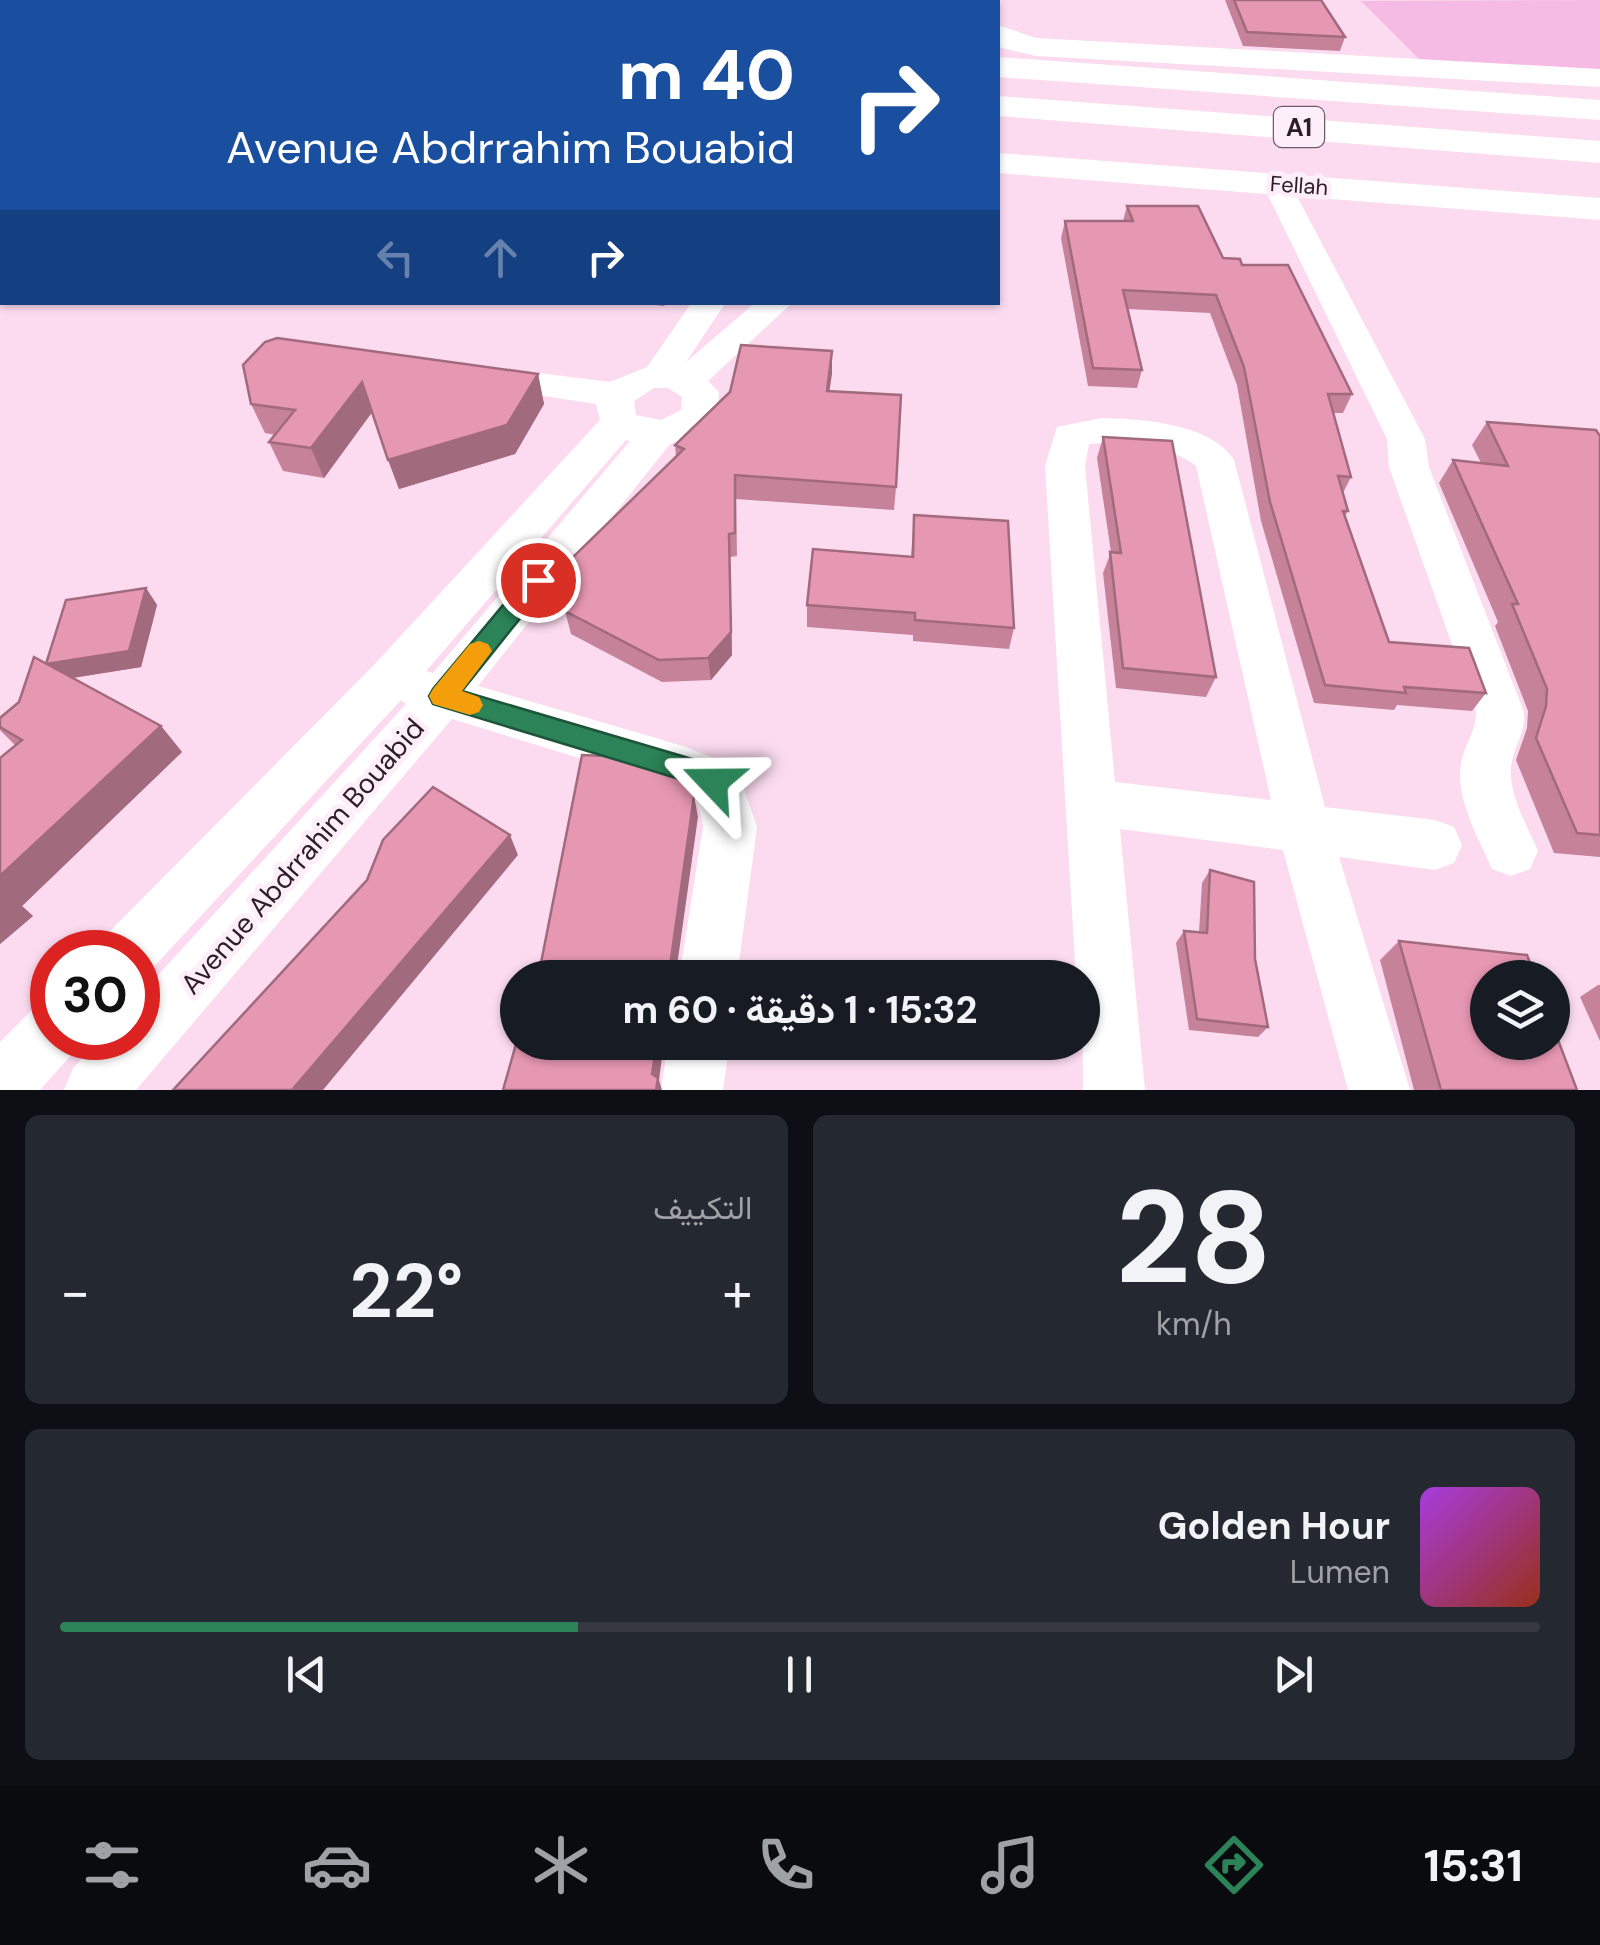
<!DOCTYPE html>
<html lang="ar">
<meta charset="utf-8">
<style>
body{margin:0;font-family:"DM Sans",Vazirmatn,sans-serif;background:#242831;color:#f1f3f6;direction:rtl;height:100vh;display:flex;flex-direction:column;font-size:38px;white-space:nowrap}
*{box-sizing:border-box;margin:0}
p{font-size:32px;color:#9ea1a6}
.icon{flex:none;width:55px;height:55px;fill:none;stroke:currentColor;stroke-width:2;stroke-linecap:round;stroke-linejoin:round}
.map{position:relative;height:1090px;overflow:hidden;direction:ltr}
.drawer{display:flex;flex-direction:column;gap:25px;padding:25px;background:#0d0f14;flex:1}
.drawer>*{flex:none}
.banner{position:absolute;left:0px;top:0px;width:1000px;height:305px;box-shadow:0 2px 8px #0004;direction:rtl;background:#1a4fa0;color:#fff;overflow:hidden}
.controls{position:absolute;left:1470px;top:960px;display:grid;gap:20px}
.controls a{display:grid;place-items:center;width:100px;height:100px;border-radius:50%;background:#171b24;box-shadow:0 2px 8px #0004;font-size:50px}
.speed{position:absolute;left:30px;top:930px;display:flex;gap:20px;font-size:50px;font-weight:700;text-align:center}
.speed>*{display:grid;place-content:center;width:130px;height:130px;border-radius:50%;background:#171b24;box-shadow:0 2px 8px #0004;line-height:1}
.speed .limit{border:15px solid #d22;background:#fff;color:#111}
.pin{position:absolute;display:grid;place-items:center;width:85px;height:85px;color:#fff;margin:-42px;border:5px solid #fff;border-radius:50%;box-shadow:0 2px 10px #0007}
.me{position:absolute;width:110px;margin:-55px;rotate:293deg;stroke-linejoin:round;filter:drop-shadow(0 0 8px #0008)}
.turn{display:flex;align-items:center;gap:35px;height:210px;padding:0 40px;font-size:45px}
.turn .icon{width:130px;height:130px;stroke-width:2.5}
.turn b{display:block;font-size:70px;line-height:85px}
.lanes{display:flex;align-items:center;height:95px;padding:0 40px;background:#0003;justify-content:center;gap:50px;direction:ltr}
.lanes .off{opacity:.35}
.big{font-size:75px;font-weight:700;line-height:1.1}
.drawer .tile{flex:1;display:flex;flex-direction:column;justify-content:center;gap:15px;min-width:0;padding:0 35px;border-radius:15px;background:#242831}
.drawer .dial{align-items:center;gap:0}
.dial b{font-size:130px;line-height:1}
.song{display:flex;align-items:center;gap:30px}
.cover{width:120px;height:120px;border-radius:15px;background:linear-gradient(135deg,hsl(280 70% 55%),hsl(10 70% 35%))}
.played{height:10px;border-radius:5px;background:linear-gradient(90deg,#2b8357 35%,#363941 35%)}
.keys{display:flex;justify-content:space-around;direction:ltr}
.heat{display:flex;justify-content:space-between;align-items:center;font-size:55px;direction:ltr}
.drawer .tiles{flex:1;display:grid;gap:25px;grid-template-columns:1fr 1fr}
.tile:last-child{grid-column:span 2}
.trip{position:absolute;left:500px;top:960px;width:600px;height:100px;border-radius:50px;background:#171b24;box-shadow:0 2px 8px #0004;font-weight:700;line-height:100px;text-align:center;direction:rtl}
.tab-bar{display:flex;height:160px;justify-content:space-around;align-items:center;background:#090b0e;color:#9ea1a6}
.tab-bar .icon{width:70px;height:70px}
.tab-bar .selected{color:#2b8357}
.tab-bar b{font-size:45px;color:#f1f3f6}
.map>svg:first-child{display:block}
.green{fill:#f6bbe4}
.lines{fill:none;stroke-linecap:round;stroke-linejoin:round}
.minor{fill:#fff;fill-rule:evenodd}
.tertiary{fill:#fff;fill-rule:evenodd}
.motorway{fill:#fff;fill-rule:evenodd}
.wall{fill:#c68299}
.shaded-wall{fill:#a16a7d}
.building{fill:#e697b2;stroke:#a16a7d;stroke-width:2.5}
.route{fill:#2b8357;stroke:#1c5539;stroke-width:2.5}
.slow{fill:#f59e0b}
.labels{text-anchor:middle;stroke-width:10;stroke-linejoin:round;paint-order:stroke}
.far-street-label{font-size:22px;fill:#2c1d28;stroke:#feeef9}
.shield{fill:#feeef9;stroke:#6b5c67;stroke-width:2.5}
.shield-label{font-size:25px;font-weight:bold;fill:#2c1d28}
.street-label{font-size:28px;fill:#2c1d28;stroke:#feeef9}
</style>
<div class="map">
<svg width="1600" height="1090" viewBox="0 0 1600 1090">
<rect width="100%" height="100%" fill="#fcdbf1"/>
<polygon class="green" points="1600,0 1600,86 1436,76 1361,1"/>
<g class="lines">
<g class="minor">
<path d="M1276 174 1286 177 1290 183 1425 439 1429 467 1524 712C1526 733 1513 747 1511 767 1509 796 1527 825 1538 851L1530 869 1511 876 1492 869C1479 839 1455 798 1461 764 1464 745 1476 732 1476 712L1389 467 1387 439 1262 183 1266 177Z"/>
<path d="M692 302H726L686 362 756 302H793L708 381 719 392C718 426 701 436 670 444L478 686 683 746 721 761 741 780 757 827 737 978H679L703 827C701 807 695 798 677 788L452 719 136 1090H64L73 1068 101 1038H138V997L406 704 401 700 149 972 138 977V952H100L109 932 373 666 600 420 596 404 471 385 466 377 471 369 484 366 610 382 647 367ZM654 388H668L682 397 681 410 661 420 636 415 634 401ZM626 440 630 441 433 673 426 671Z"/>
<path d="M1102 418C1141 419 1211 423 1234 460L1325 807 1435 820 1454 827 1462 845 1454 863 1435 870 1339 857 1410 1090H1348L1283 850 1120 829 1145 1090H1083L1082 978H1076L1045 466 1057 427ZM1089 444C1123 441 1167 444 1196 466L1271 800 1115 782 1085 466Z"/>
<polygon points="52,1002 52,1038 80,1038 73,1053 40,1090 0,1090 0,1042 31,1011"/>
<polygon points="668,1042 730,1042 723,1090 661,1090"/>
</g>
<g class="tertiary">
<polygon points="998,25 1036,38 1600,69 1600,87 1036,56 998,47"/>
<rect x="0" y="74" width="2" height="18"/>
<polygon points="998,153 1600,198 1600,220 998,173"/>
</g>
<g class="motorway">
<polygon points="59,0 120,0 121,2 60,2"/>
<polygon points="0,20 2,21 2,39 0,39"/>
<polygon points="998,57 1600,100 1600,120 998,77"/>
<polygon points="998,96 1600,141 1600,163 998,116"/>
</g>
</g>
<g class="wall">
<polygon points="731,0 875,0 874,2 731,2"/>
<polygon points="1225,0 1321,0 1345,37 1340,51 1243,46"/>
<rect x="0" y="200" width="2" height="55"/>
<polygon points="1127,206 1223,258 1242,265 1352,394 1343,413 1333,413 1351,477 1343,493 1348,511 1345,516 1389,642 1486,693 1472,711 1397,705 1394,710 1314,703 1261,521 1237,385 1210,313 1128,309 1142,370 1137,388 1088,386 1061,238 1065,221 1123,221"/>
<polygon points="631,302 667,302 664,306"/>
<polygon points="832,351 829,391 896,487 894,510 736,499 737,556 730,557 732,655 711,680 662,682 571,634 565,611 676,456 675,445"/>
<polygon points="538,374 544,404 515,454 399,489 372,412 324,478 283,471 269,442 275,435 265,433 251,404"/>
<polygon points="1487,422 1600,436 1600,857 1554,853 1516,760 1527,728 1528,711 1495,626 1498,622 1439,483 1453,460 1481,463 1472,445"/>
<polygon points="1103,437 1216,677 1206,697 1116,688 1103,573 1111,552 1097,458"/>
<polygon points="914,515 1014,628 1009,649 913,641 913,635 807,627 807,605 911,556"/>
<polygon points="146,588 157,605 141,667 73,678 161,726 182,752 22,906 33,916 0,944 15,745 0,730 0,718 19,702 46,663"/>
<polygon points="1210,870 1255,959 1268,1027 1258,1037 1189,1030 1176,943 1184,931 1199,932 1202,883"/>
<polygon points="1399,941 1577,1090 1414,1090 1380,960"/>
<polygon points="1598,985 1600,985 1600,1041 1580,997"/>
</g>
<g class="shaded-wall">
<polygon points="832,351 832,374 826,414 827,391"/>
<polygon points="538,374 544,404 515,454 399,489 388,460"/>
<polygon points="362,382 373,411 324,478 311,448"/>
<polygon points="729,534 732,655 711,680 708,658"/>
<polygon points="146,588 157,605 141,667 59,680 46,664"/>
<polygon points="161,726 182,752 22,906 33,916 0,944 0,876"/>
<polygon points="694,796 698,817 677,966 679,978 676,978 671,959"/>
<polygon points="510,835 518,855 323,1090 292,1090"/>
<polygon points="657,1042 664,1042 659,1080 662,1090 656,1090 652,1074"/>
</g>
<g class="building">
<polygon points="1234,0 1321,0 1345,37 1247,32"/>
<polygon points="0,200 2,200 2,238 0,239"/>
<polygon points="1127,206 1198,206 1223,258 1240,259 1242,265 1288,265 1352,394 1328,394 1351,477 1338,476 1348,511 1343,511 1389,642 1469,648 1486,693 1404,687 1406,693 1325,685 1270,502 1244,367 1216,295 1123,290 1142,370 1093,368 1065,221 1133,221"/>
<polygon points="277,338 538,374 507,425 388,460 362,382 311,448 269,442 295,410 251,404 243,365 265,342"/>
<polygon points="741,345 832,351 827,391 901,395 896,487 735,475 735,533 729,534 731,632 708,658 659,660 565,611 572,558 684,449 675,445 730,392"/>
<polygon points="1487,422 1596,430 1600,436 1600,835 1577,833 1536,738 1546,706 1547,689 1512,604 1518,604 1453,460 1508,466"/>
<polygon points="1103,437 1172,441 1216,677 1123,668 1110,552 1121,553"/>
<polygon points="914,515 1008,521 1014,628 915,620 915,613 807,605 813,549 913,557"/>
<polygon points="146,588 129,651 46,664 66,600"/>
<polygon points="34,657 161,726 0,876 0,758 22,740 0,727 0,718 19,702"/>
<polygon points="582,755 628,757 672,770 687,781 694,796 671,959 676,963 676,978 538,978"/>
<polygon points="433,787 510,835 292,1090 173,1090 367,880 383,840"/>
<polygon points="1210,870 1254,882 1255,959 1268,1027 1197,1019 1184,931 1207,933"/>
<polygon points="1399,941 1527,955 1536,978 1488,978 1488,1042 1552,1042 1552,1024 1577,1090 1441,1090"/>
<polygon points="518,1037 518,1042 657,1042 652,1074 658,1078 656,1090 503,1090"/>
</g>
<polygon class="route" points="538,571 546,574 549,580 546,586 462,691 692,759 722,774 727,782 722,791 713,795 676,778 433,704 429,696 433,689 529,574"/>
<polygon class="slow" points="479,641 488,644 492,651 462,691 479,697 483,705 479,712 470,715 433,704 429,696 433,689 470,644"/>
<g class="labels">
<g class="far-street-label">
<text transform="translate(1299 185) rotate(4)" y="8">Fellah</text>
</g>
<rect class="shield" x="1274" y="107" width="50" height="40" rx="8"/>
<g class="shield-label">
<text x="1299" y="136">A1</text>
</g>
<g class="street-label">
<text transform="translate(302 856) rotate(-49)" y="10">Avenue Abdrrahim Bouabid</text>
</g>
</g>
</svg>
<div class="controls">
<a><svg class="icon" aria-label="layers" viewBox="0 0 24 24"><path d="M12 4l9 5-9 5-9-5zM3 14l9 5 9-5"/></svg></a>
</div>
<div class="speed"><div class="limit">30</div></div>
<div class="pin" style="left:538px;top:580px;background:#d93025"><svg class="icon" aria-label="arrive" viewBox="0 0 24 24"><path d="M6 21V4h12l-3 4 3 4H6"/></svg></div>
<svg class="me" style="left:713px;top:782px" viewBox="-20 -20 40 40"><path d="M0-17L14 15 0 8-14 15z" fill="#2b8357" stroke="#fff" stroke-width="4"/></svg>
<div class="trip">15:32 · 1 دقيقة · 60 m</div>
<div class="banner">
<div class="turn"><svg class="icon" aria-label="right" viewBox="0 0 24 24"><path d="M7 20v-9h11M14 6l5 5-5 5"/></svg><div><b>40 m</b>Avenue Abdrrahim Bouabid</div></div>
<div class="lanes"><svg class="icon off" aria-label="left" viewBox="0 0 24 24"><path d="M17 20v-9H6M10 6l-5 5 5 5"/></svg><svg class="icon off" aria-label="ahead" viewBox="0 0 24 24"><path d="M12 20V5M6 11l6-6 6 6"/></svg><svg class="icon" aria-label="right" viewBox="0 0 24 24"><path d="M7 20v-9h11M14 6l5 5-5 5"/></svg></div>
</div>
</div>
<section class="drawer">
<div class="tiles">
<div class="tile dial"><b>28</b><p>km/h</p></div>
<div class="tile"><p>التكييف</p>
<div class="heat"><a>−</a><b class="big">22°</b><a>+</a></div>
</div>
<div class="tile">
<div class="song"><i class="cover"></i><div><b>Golden Hour</b><p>Lumen</p></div></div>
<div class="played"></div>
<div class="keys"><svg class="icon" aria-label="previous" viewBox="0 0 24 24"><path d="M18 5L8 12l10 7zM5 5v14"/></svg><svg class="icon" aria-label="pause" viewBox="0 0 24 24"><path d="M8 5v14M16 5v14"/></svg><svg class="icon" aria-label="next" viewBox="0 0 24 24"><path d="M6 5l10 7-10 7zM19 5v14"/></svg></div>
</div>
</div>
</section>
<nav class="tab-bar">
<b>15:31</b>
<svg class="icon selected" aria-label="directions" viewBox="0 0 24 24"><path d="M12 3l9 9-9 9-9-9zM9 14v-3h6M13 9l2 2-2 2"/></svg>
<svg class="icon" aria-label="music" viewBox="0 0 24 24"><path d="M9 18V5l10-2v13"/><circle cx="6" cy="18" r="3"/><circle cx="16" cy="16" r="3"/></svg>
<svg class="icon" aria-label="phone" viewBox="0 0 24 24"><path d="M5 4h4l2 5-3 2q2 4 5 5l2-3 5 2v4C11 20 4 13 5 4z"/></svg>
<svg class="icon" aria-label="climate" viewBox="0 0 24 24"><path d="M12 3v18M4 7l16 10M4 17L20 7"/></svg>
<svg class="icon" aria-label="car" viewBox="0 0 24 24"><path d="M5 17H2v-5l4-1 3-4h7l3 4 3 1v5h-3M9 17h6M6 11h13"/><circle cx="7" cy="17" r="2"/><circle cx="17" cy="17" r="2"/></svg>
<svg class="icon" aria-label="filters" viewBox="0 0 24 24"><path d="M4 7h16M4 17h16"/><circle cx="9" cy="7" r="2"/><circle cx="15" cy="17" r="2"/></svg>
</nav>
